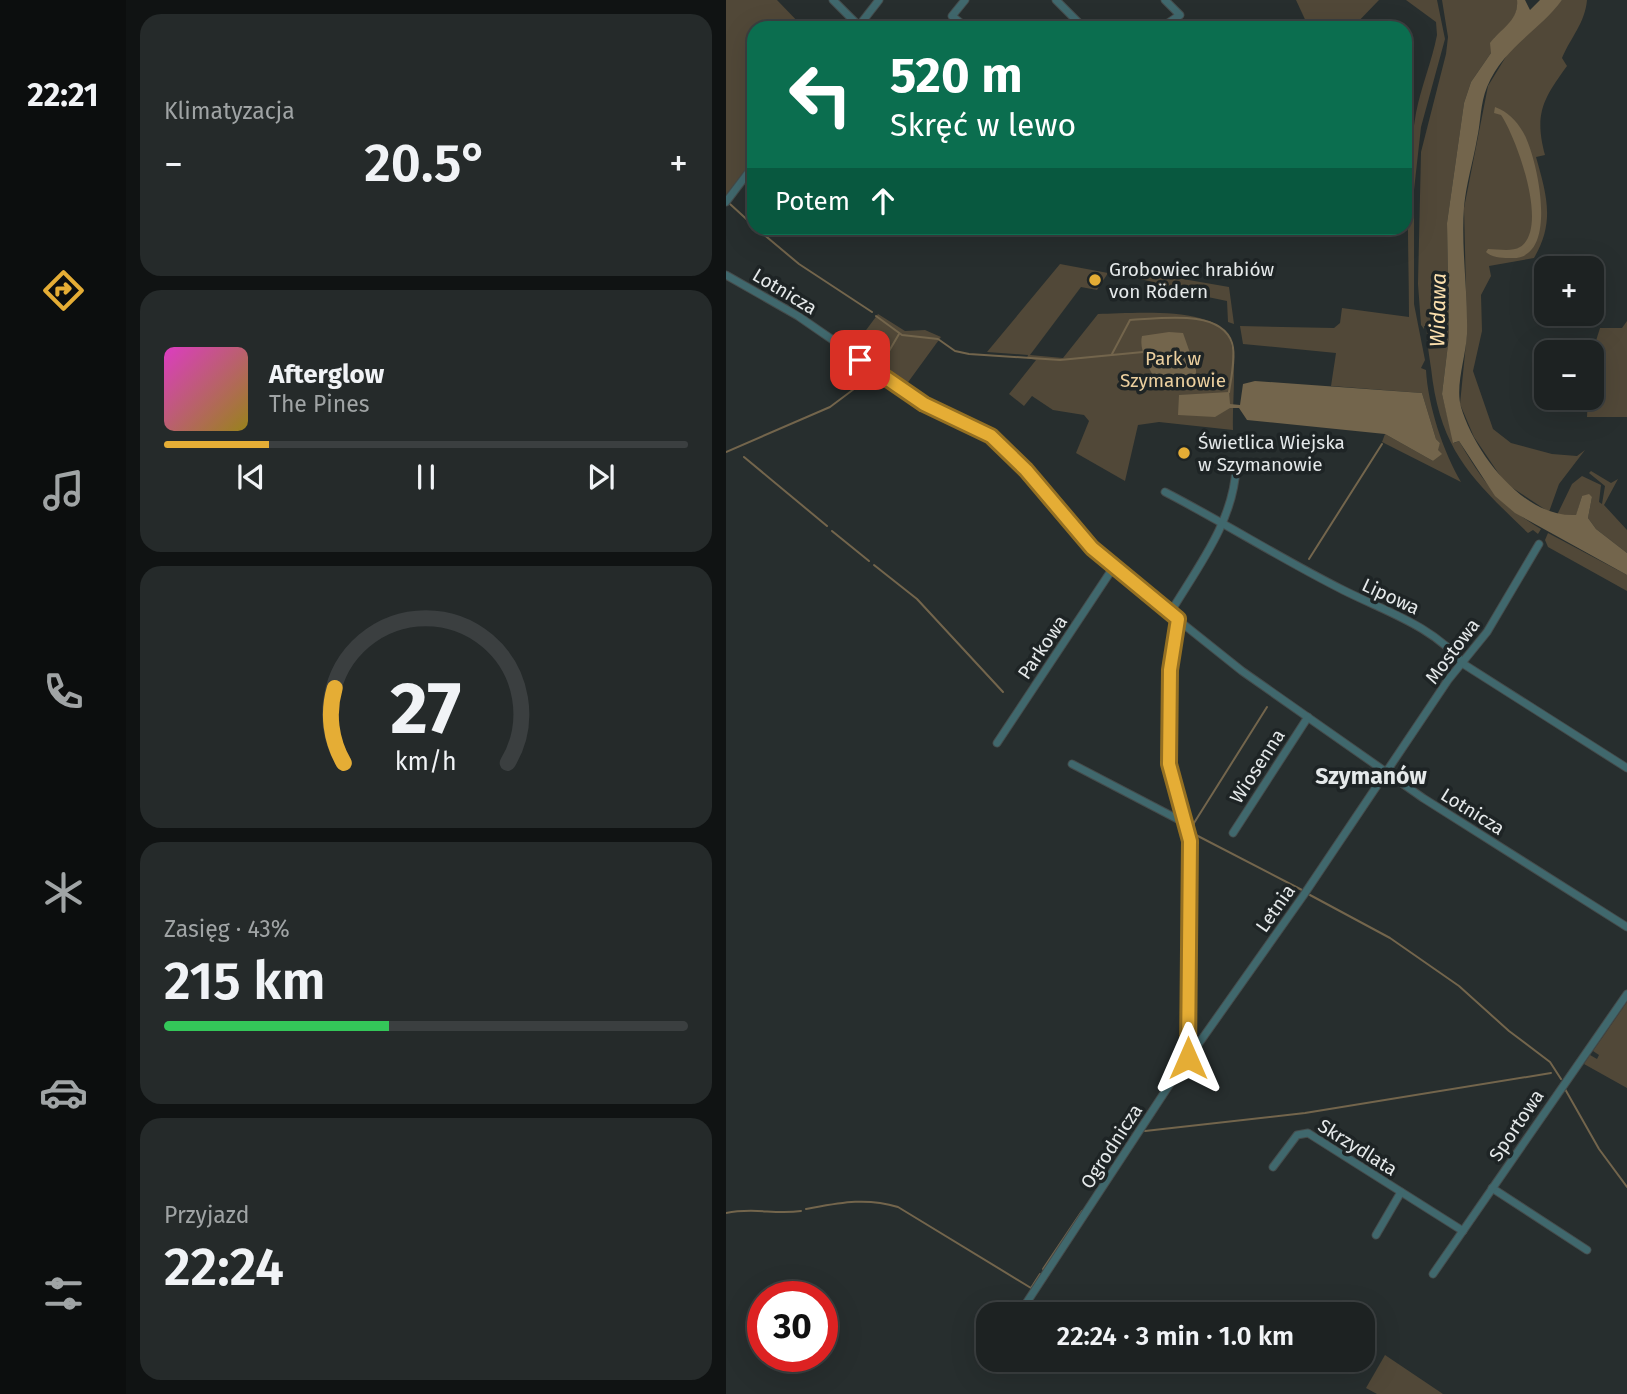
<!DOCTYPE html>
<html lang="pl">
<meta charset="utf-8">
<style>
body{margin:0;font-family:"Fira Sans",sans-serif;background:#252a2a;color:#f1f3f6;height:100vh;display:flex;flex-direction:column;font-size:26px;white-space:nowrap}
*{box-sizing:border-box;margin:0}
p{font-size:23px;color:#a0a4a5}
.icon{flex:none;width:38px;height:38px;fill:none;stroke:currentColor;stroke-width:2;stroke-linecap:round;stroke-linejoin:round}
.map{position:relative;flex:1;overflow:hidden}
.panel{display:flex;flex-direction:column;gap:14px;padding:14px;background:#101313;width:600px}
.panel>*{flex:none}
.top-card{position:absolute;left:21px;top:21px;width:665px;height:214px;border-radius:21px;box-shadow:0 7px 28px #0002,0 0 0 2px #3b3f40;background:#0b6e4f;color:#fff;overflow:hidden}
.buttons{position:absolute;left:808px;top:256px;display:grid;gap:14px}
.buttons a{display:grid;place-items:center;width:70px;height:70px;border-radius:14px;background:#1d2222;box-shadow:0 7px 28px #0002,0 0 0 2px #3b3f40;font-size:35px}
.speed{position:absolute;left:21px;top:1281px;display:flex;gap:14px;font-size:35px;font-weight:700;text-align:center}
.speed>*{display:grid;place-content:center;width:91px;height:91px;border-radius:50%;background:#1d2222;box-shadow:0 7px 28px #0002,0 0 0 2px #3b3f40;line-height:1}
.speed .limit{border:10px solid #d22;background:#fff;color:#111}
.pin{position:absolute;display:grid;place-items:center;width:60px;height:60px;color:#fff;margin:-30px;border-radius:14px;box-shadow:0 4px 10px #0006}
.me{position:absolute;width:77px;margin:-38px;rotate:0deg;stroke-linejoin:round;filter:drop-shadow(0 0 5px #0008)}
.turn{display:flex;align-items:center;gap:24px;height:147px;padding:0 28px;font-size:32px}
.turn .icon{width:91px;height:91px;stroke-width:2.5}
.turn b{display:block;font-size:49px;line-height:60px}
.then{display:flex;align-items:center;height:66px;padding:0 28px;background:#0003;gap:14px;font-size:26px}
.big{font-size:52px;font-weight:600;line-height:1.1}
.panel .widget{flex:1;display:flex;flex-direction:column;justify-content:center;gap:10px;min-width:0;padding:0 24px;border-radius:21px;background:#252a2a}
.panel .dial{align-items:center;gap:0}
.dial svg{height:182px;overflow:visible;fill:none;stroke:#3b3f40;stroke-width:7;stroke-linecap:round;text-anchor:middle}
.dial text{fill:#f1f3f6;stroke:none}
.song{display:flex;align-items:center;gap:21px}
.cover{width:84px;height:84px;border-radius:10px;background:linear-gradient(135deg,hsl(310 70% 55%),hsl(50 70% 35%))}
.played{height:7px;border-radius:4px;background:linear-gradient(90deg,#e5ad35 20%,#3b3f40 20%)}
.keys{display:flex;justify-content:space-around;direction:ltr}
.heat{display:flex;justify-content:space-between;align-items:center;font-size:38px;direction:ltr}
.charge{height:10px;border-radius:5px;background:linear-gradient(90deg,#34c759 43%,#3b3f40 0)}
.trip{position:absolute;left:250px;top:1302px;width:399px;height:70px;border-radius:21px;background:#1d2222;box-shadow:0 7px 28px #0002,0 0 0 2px #3b3f40;font-weight:600;line-height:70px;text-align:center}
main{display:flex;flex:1;min-height:0}
.dock{display:flex;flex-direction:column;width:126px;justify-content:space-around;align-items:center;background:#0c0e0e;color:#a0a4a5}
.dock .icon{width:49px;height:49px}
.dock .selected{color:#e5ad35}
.dock b{font-size:32px;color:#f1f3f6}
.map>svg:first-child{display:block}
.green{fill:#514838}
.water{fill:#73654c}
.lines{fill:none;stroke-linecap:round;stroke-linejoin:round}
.stream{stroke:#73654c;stroke-width:2}
.minor-casing{stroke:#454c4c;stroke-width:9}
.minor{stroke:#40686d;stroke-width:7}
.route-casing{stroke:#957022;stroke-width:18}
.route{stroke:#e5ad35;stroke-width:12}
.poi-dot{fill:#e5ad35;stroke:#1e2425;stroke-width:2.5}
.labels{text-anchor:middle;stroke-width:7;stroke-linejoin:round;paint-order:stroke}
.poi-label{font-size:19px;fill:#e5e9ea;stroke:#1e2425;text-anchor:start}
.street-label{font-size:19px;fill:#e5e9ea;stroke:#1e2425}
.park-label{font-size:19px;fill:#ecd09f;stroke:#1e2425}
.water-label{font-size:21px;font-style:italic;fill:#fce0ae;stroke:#1e2425}
.quarter-label{font-size:23px;font-weight:bold;fill:#e5e9ea;stroke:#1e2425}
</style>
<main>
<nav class="dock">
<b>22:21</b>
<svg class="icon selected" aria-label="directions" viewBox="0 0 24 24"><path d="M12 3l9 9-9 9-9-9zM9 14v-3h6M13 9l2 2-2 2"/></svg>
<svg class="icon" aria-label="music" viewBox="0 0 24 24"><path d="M9 18V5l10-2v13"/><circle cx="6" cy="18" r="3"/><circle cx="16" cy="16" r="3"/></svg>
<svg class="icon" aria-label="phone" viewBox="0 0 24 24"><path d="M5 4h4l2 5-3 2q2 4 5 5l2-3 5 2v4C11 20 4 13 5 4z"/></svg>
<svg class="icon" aria-label="climate" viewBox="0 0 24 24"><path d="M12 3v18M4 7l16 10M4 17L20 7"/></svg>
<svg class="icon" aria-label="car" viewBox="0 0 24 24"><path d="M5 17H2v-5l4-1 3-4h7l3 4 3 1v5h-3M9 17h6M6 11h13"/><circle cx="7" cy="17" r="2"/><circle cx="17" cy="17" r="2"/></svg>
<svg class="icon" aria-label="filters" viewBox="0 0 24 24"><path d="M4 7h16M4 17h16"/><circle cx="9" cy="7" r="2"/><circle cx="15" cy="17" r="2"/></svg>
</nav>
<section class="panel">
<div class="widget"><p>Klimatyzacja</p>
<div class="heat"><a>−</a><b class="big">20.5°</b><a>+</a></div>
</div>
<div class="widget">
<div class="song"><i class="cover"></i><div><b>Afterglow</b><p>The Pines</p></div></div>
<div class="played"></div>
<div class="keys"><svg class="icon" aria-label="previous" viewBox="0 0 24 24"><path d="M18 5L8 12l10 7zM5 5v14"/></svg><svg class="icon" aria-label="pause" viewBox="0 0 24 24"><path d="M8 5v14M16 5v14"/></svg><svg class="icon" aria-label="next" viewBox="0 0 24 24"><path d="M6 5l10 7-10 7zM19 5v14"/></svg></div>
</div>
<div class="widget dial"><svg viewBox="0 0 100 80">
<path d="M14 69A42 42 0 1 1 86 69"/>
<path d="M14 69A42 42 0 0 1 10 36" stroke="#e5ad35"/>
<text x="50" y="56" font-size="32" font-weight="700">27</text>
<text x="50" y="72" font-size="11">km/h</text>
</svg></div>
<div class="widget"><p>Zasięg · 43%</p><b class="big">215 km</b><div class="charge"></div></div>
<div class="widget"><p>Przyjazd</p><b class="big">22:24</b></div>
</section>
<div class="map">
<svg width="901" height="1394" viewBox="0 0 901 1394">
<rect width="100%" height="100%" fill="#272e2e"/>
<g class="green">
<polygon points="0,0 51,0 78,28 28,28 28,158 0,195"/>
<polygon points="570,0 653,0 626,28 583,28"/>
<path d="M680 0H711L719 39 695 127 688 190V304L699 360 695 368 700 370C702 406 717 451 735 482L656 442 659 434 707 461 715 454 711 450 714 443 710 439 696 393 605 386 610 353 517 344 514 326 608 328 614 323 616 308 683 317C683 248 678 181 690 113 695 87 706 61 711 35L710 22Z"/>
<path d="M716 0H791C793 17 781 28 768 38L765 53 745 82 738 103 721 223 723 336 716 394 728 443 733 441C757 482 773 504 815 529L812 534 807 530 802 533C746 479 714 451 705 368 703 354 700 338 701 326H698V329L695 325 692 284 695 152 720 54 722 37Z"/>
<path d="M836 0H861C859 23 845 37 836 58L841 66C817 99 808 114 819 155L810 157C821 196 829 222 808 258L763 266 765 276 755 295 756 331 747 371 767 429 785 443 826 454 851 456 859 450 833 484 823 512 779 483 748 437 734 404 741 333 738 208 762 86 784 50Z"/>
<path d="M334 264 382 273 371 290 355 287 304 355 337 358 372 314C404 314 497 304 505 343 511 367 506 404 507 430L433 422 412 425 399 481 350 453 363 421 358 415 327 410 306 396 298 406 283 394 310 360 301 358 302 355 261 352Z"/>
<polygon points="405,270 503,287 508,324 502,322 501,301 438,288 423,281 405,277"/>
<polygon points="152,314 179,331 199,330 215,337 180,385 126,349"/>
<polygon points="901,321 901,417 861,417 862,397 866,397 865,342 869,344 874,328 896,328"/>
<polygon points="865,471 885,483 892,479 878,505 901,530 901,553 870,529 862,518 866,497 856,496 850,516 831,515 846,484 856,476 875,485 873,502 876,504 879,486 863,473"/>
<polygon points="822,533 901,575 901,591 822,547 819,540"/>
<polygon points="901,1002 901,1088 858,1064 864,1055 871,1059 873,1055 867,1051"/>
<polygon points="659,1355 717,1394 651,1394 640,1388"/>
</g>
<g class="water">
<path d="M791 0H799L804 10 814 0H836C812 32 777 48 761 87 754 104 755 122 751 139 747 162 740 184 738 207 735 249 742 291 741 334 740 356 729 386 735 407 749 454 798 518 850 515L856 496 863 494 866 497 862 518 870 529 901 553V575L789 513 769 496 733 441 727 443 716 394 723 336 721 223 738 103 745 82 765 53 764 43C775 28 793 21 791 0Z"/>
<path d="M769 107C782 112 790 120 797 132 811 155 835 261 785 258 777 258 766 258 760 252L762 249C772 249 786 252 794 247 824 228 790 137 775 115L768 113Z"/>
<path d="M443 332 457 333 470 370V386L439 390C427 380 412 351 416 336Z"/>
<polygon points="529,381 696,393 710,439 714,443 712,450 716,454 707,461 659,434 521,420 513,408 504,408 489,417 452,415 453,395 503,392 504,404 514,405 517,384"/>
</g>
<g class="lines">
<g class="stream">
<polyline points="4,204 28,226"/>
<polyline points="30,228 73,264 146,312"/>
<polyline points="150,316 176,335 212,339 229,351 243,354 334,360 417,352"/>
<path d="M386 354 404 320C432 319 495 308 506 343 510 356 505 379 503 392"/>
<polyline points="156,363 173,334"/>
<polyline points="0,452 104,407 148,374"/>
<polyline points="18,457 101,526"/>
<polyline points="106,531 143,561"/>
<polyline points="583,559 656,444"/>
<polyline points="148,565 191,599 277,692"/>
<polyline points="541,707 468,823 468,834 576,890"/>
<polyline points="584,895 664,938 733,986 783,1031 824,1062 835,1079"/>
<polyline points="839,1089 873,1149 901,1187"/>
<polyline points="419,1131 579,1113 825,1073"/>
<path d="M80 1209C113 1203 139 1197 172 1207L305 1288 314 1274"/>
<path d="M0 1213C29 1207 48 1215 75 1211"/>
<polyline points="317,1269 356,1211"/>
</g>
<g class="minor-casing">
<g id="minor">
<polyline points="107,0 133,26"/>
<polyline points="239,0 226,16 241,28"/>
<polyline points="330,0 358,28"/>
<polyline points="132,27 153,0"/>
<polyline points="435,28 454,15 439,0"/>
<polyline points="0,202 28,165"/>
<polyline points="0,275 72,316 198,403 265,436 387,568 516,671 697,798 901,927"/>
<path d="M439 492C499 523 557 560 617 590 663 613 705 625 739 665L901 768"/>
<path d="M444 613C471 568 508 521 510 467"/>
<polyline points="452,619 444,670 443,764 464,841 462,1058"/>
<polyline points="271,743 387,568"/>
<polyline points="346,764 461,824"/>
<polyline points="507,833 582,717"/>
<polyline points="547,1167 571,1135 582,1133 737,1231"/>
<polyline points="766,1188 861,1250"/>
<polyline points="650,1235 675,1192"/>
<polyline points="707,1274 901,994"/>
<polyline points="299,1305 442,1087 577,896 722,680 761,632 813,544"/>
</g>
</g>
<use href="#minor" class="minor"/>
</g>
<g class="lines">
<g class="route-casing">
<polyline id="route" points="134,360 198,404 265,436 300,470 366,548 452,619 444,670 443,764 464,841 462,1058"/>
</g>
<use href="#route" class="route"/>
</g>
<g class="poi-dot">
<circle cx="369" cy="280" r="7"/>
<circle cx="458" cy="453" r="7"/>
</g>
<g class="labels">
<g class="poi-label">
<text x="383" y="276">Grobowiec hrabiów<tspan x="383" dy="22">von Rödern</tspan></text>
<text x="472" y="449">Świetlica Wiejska<tspan x="472" dy="22">w Szymanowie</tspan></text>
</g>
<g class="street-label">
<text transform="translate(59 291) rotate(31)" y="7">Lotnicza</text>
<text transform="translate(665 596) rotate(25)" y="7">Lipowa</text>
<text transform="translate(316 647) rotate(-56)" y="7">Parkowa</text>
<text transform="translate(726 651) rotate(-53)" y="7">Mostowa</text>
<text transform="translate(531 766) rotate(-57)" y="7">Wiosenna</text>
<text transform="translate(747 811) rotate(32)" y="7">Lotnicza</text>
<text transform="translate(549 908) rotate(-55)" y="7">Letnia</text>
<text transform="translate(790 1125) rotate(-56)" y="7">Sportowa</text>
<text transform="translate(385 1146) rotate(-57)" y="7">Ogrodnicza</text>
<text transform="translate(632 1147) rotate(32)" y="7">Skrzydlata</text>
</g>
<g class="park-label">
<text x="447" y="365">Park w<tspan x="447" dy="22">Szymanowie</tspan></text>
</g>
<g class="water-label">
<text transform="translate(712 310) rotate(-89)" y="7">Widawa</text>
</g>
<g class="quarter-label">
<text x="645" y="784">Szymanów</text>
</g>
</g>
</svg>
<div class="buttons">
<a>+</a>
<a>−</a>
</div>
<div class="speed"><div class="limit">30</div></div>
<div class="pin" style="left:134px;top:360px;background:#d93025"><svg class="icon" aria-label="arrive" viewBox="0 0 24 24"><path d="M6 21V4h12l-3 4 3 4H6"/></svg></div>
<svg class="me" style="left:462px;top:1058px" viewBox="-20 -20 40 40"><path d="M0-17L14 15 0 8-14 15z" fill="#e5ad35" stroke="#fff" stroke-width="4"/></svg>
<div class="trip">22:24 · 3 min · 1.0 km</div>
<div class="top-card">
<div class="turn"><svg class="icon" aria-label="left" viewBox="0 0 24 24"><path d="M17 20v-9H6M10 6l-5 5 5 5"/></svg><div><b>520 m</b>Skręć w lewo</div></div>
<div class="then">Potem<svg class="icon" aria-label="ahead" viewBox="0 0 24 24"><path d="M12 20V5M6 11l6-6 6 6"/></svg></div>
</div>
</div>
</main>
